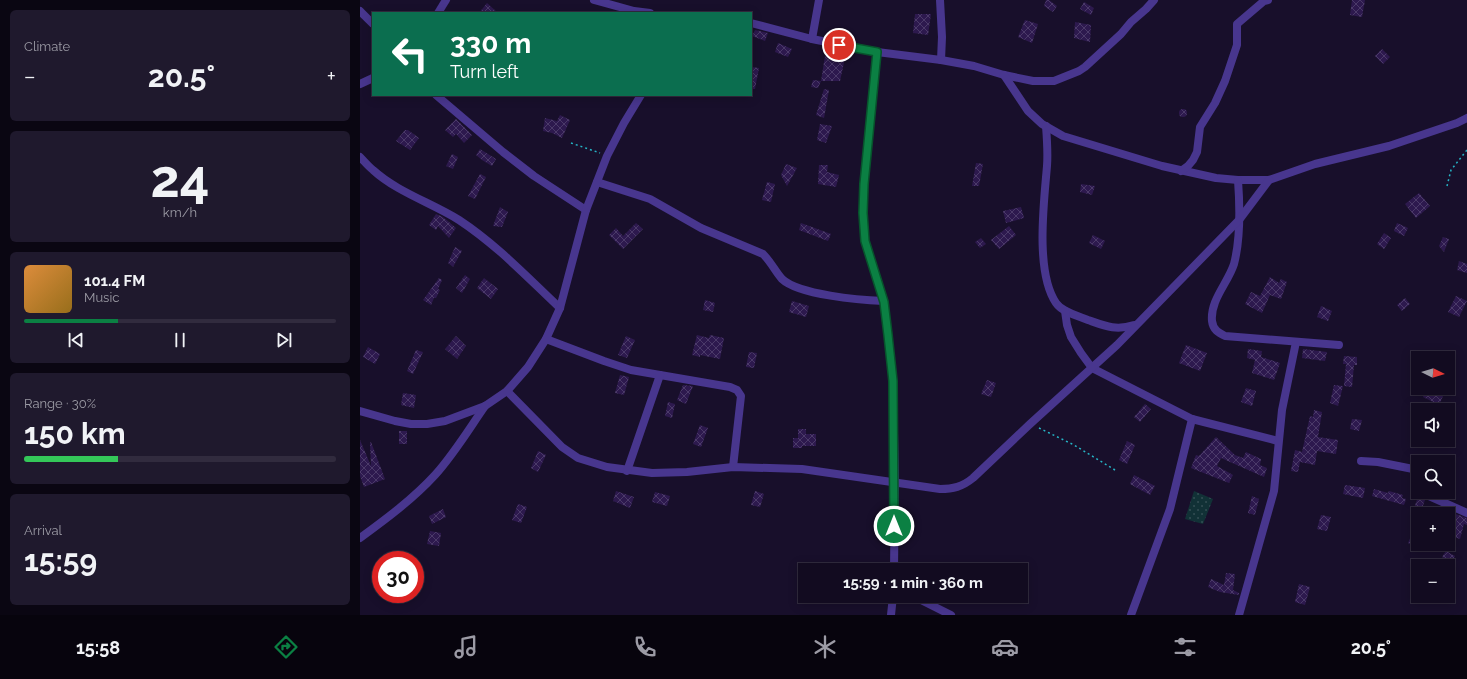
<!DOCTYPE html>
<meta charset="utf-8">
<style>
body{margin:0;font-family:Raleway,sans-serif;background:#1f192d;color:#f1f3f6;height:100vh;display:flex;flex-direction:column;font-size:15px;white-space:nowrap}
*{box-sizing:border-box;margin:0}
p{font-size:13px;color:#9c9ba5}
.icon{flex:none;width:22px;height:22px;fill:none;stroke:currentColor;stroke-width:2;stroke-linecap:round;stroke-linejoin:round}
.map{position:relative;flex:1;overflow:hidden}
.side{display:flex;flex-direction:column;gap:10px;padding:10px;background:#0a0612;width:360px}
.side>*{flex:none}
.top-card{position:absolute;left:12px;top:12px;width:380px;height:84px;border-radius:0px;box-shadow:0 2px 10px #0003,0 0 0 1px #312b3e;background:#0b6e4f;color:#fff;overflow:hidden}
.needle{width:26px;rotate:95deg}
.controls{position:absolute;left:1051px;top:351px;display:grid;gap:8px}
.controls a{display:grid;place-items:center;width:44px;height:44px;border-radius:0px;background:#120b20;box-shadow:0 2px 10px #0003,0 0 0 1px #312b3e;font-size:20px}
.speed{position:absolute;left:12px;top:551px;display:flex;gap:8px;font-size:20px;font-weight:700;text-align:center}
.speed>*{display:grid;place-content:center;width:52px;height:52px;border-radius:50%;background:#120b20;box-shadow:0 2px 10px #0003,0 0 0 1px #312b3e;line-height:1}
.speed .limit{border:6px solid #d22;background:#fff;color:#111}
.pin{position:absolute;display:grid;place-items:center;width:34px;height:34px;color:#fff;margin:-17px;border:2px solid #fff;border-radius:50%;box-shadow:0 1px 4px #0007}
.me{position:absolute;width:44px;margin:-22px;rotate:0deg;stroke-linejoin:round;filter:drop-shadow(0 0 3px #0008)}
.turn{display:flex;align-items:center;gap:14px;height:84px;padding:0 12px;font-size:18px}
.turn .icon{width:52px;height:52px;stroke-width:2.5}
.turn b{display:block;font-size:28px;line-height:34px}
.big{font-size:30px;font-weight:700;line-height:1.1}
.side .tile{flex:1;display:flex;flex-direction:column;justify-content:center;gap:6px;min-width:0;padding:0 14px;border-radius:6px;background:#1f192d}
.side .dial{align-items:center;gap:0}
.dial b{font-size:52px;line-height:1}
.song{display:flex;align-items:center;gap:12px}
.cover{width:48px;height:48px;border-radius:6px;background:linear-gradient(135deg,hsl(30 70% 55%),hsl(40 70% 35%))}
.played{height:4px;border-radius:2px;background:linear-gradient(90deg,#0b8043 30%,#312b3e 30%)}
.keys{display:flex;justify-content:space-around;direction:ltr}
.heat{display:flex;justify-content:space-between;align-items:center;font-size:22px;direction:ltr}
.charge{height:6px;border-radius:3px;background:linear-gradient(90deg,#34c759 30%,#312b3e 0)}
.trip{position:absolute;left:438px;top:563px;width:230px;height:40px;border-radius:0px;background:#120b20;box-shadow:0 2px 10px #0003,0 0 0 1px #312b3e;font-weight:700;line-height:40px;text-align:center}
.tabs{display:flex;height:64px;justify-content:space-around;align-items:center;background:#07040d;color:#9c9ba5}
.tabs .icon{width:28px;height:28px}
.tabs .current{color:#0b8043}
.tabs b{font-size:18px;color:#f1f3f6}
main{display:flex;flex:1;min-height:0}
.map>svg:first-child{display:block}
.park{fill:url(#park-dots)}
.building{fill:url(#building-cross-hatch)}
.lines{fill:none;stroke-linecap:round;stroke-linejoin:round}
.path{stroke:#26b5c6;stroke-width:1.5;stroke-dasharray:2 3;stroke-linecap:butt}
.street{stroke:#48368e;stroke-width:8}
.route-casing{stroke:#07532c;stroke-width:10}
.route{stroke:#0b8043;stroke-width:7}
</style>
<main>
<section class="side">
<div class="tile"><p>Climate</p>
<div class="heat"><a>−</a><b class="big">20.5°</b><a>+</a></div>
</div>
<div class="tile dial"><b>24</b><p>km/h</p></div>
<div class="tile">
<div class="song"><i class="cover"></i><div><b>101.4 FM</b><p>Music</p></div></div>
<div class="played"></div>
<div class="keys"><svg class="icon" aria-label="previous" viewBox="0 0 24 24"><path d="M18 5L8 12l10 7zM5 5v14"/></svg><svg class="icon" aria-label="pause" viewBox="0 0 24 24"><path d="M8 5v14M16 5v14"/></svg><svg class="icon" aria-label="next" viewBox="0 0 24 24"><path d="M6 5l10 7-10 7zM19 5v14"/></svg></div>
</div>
<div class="tile"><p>Range · 30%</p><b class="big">150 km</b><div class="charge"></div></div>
<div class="tile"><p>Arrival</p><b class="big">15:59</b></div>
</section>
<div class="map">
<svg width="1107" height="615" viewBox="0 0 1107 615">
<defs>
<pattern id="park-dots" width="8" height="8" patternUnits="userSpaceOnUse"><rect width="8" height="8" fill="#113136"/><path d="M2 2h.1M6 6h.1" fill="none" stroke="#344e54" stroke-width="1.8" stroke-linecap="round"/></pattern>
<pattern id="building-cross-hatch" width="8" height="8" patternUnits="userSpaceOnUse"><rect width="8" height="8" fill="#2d194e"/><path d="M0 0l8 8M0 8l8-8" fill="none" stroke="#4b3a69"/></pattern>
</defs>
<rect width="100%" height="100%" fill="#180f2b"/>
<polygon class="park" points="834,491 853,499 843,524 825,519"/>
<g class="building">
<polygon points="686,0 689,0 697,6 693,12 684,6"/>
<polygon points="992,0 1005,0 1002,17 990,15"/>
<polygon points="724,2 734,8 731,15 720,9"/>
<polygon points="127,3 138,13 119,13"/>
<polygon points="555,14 571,14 568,35 553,33"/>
<polygon points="665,20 678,24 672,43 658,37"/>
<polygon points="715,22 731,25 730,42 714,38"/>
<polygon points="395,30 408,33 405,41 392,36"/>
<polygon points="418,43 432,49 428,57 415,52"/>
<polygon points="1022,49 1030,57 1023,64 1015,56"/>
<polygon points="465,56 485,58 480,81 461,81"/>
<polygon points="391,67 399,68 395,89 391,89"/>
<polygon points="453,80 461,81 458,88 451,87"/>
<polygon points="464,89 469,90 464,118 456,115"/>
<circle cx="823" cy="113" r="4"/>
<polygon points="200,115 210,120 202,138 192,133 183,131 185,118 197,121"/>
<polygon points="96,119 112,135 104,143 96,134 93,137 85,130"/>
<polygon points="460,124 472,126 466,143 457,140"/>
<polygon points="45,130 48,130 59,138 50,150 36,141"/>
<polygon points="120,149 136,159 132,166 122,160 116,155"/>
<polygon points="92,154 98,157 93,169 86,166"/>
<polygon points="616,163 623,164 619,186 612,186"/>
<polygon points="426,164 437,168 427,186 421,175"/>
<polygon points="459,165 468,165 467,172 479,175 476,187 458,184"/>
<polygon points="120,174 126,177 115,199 108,196"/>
<polygon points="407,182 415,184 411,202 402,200"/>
<polygon points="721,184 735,186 732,195 720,192"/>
<polygon points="1059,193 1070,206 1056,218 1045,204"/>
<polygon points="140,207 148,212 142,227 133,226"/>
<polygon points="661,207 664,218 646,223 643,211"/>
<polygon points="76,214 83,217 96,228 89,238 78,226 76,230 69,225"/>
<polygon points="276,223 283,229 263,249 249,235 256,228 263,236"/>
<polygon points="441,223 471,234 468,241 439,230"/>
<polygon points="1037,223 1048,228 1044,236 1034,231"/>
<polygon points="649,226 656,235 639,249 631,240"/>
<polygon points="1024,233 1031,238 1024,249 1017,244"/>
<polygon points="733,235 745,241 741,249 729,243"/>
<polygon points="1083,237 1089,239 1084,252 1079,246"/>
<polygon points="621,238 626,244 620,248 615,242"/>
<polygon points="95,247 102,251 93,267 88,263"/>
<polygon points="1099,261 1107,264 1107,273 1097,270"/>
<polygon points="105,275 110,279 102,293 96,288"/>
<polygon points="910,277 919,283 921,279 927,282 921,299 910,295 902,313 885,304 891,292 900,296"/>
<polygon points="79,278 82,280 78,289 80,290 76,298 74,298 71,305 63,300"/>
<polygon points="124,278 138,289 131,299 117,288"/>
<polygon points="1096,296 1107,301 1099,317 1088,312"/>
<polygon points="1045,298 1050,304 1042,311 1037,305"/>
<polygon points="345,300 355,303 353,312 343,310"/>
<polygon points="432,301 449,306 446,317 429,312"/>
<polygon points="961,306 972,311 968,321 957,317"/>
<polygon points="337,335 349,338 350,335 364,338 360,359 340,355 340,357 332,355"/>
<polygon points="96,336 106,346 97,359 85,349"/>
<polygon points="266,336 275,340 267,358 258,355"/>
<polygon points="826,345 847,353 840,371 819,363"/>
<polygon points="8,347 20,354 15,364 3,357"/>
<polygon points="888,349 902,351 901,357 920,363 914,380 892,373 895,360 887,358"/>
<polygon points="943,349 967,352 965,361 942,358"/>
<polygon points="56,350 63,352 53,374 47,371"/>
<polygon points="389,352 397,353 394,368 386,367"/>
<polygon points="984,356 997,357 997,365 994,365 992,387 984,386 986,364 983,364"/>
<polygon points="260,375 269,377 264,395 255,393"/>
<polygon points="627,380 636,383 631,397 621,394"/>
<polygon points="323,385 333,386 326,404 317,400"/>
<polygon points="974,385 983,386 978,406 970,403"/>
<polygon points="886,388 896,391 892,406 881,402"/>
<polygon points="1067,388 1076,388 1074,392 1083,396 1079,405 1063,397"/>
<polygon points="43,393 56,395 54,408 41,405"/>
<polygon points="308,402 315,404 312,418 305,416"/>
<polygon points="785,404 791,409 780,422 774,417"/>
<polygon points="954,410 962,412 958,437 978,440 976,454 957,451 955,465 940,462 938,472 931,471 935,450 942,452 950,416 953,417"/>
<polygon points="992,419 1002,420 999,431 990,429"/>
<polygon points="340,425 348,428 341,447 333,444"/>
<polygon points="438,429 446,429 446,434 456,434 456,446 442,446 442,448 433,448 433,438 438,438"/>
<rect x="39" y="431" width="8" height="13"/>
<polygon points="856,437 875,455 883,458 886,452 901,459 900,465 907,468 904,477 861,458 857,466 873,475 869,483 831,468 836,455 839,456"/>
<polygon points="0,440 11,466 10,443 11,442 25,479 4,487 0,476"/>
<polygon points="767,441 775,445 767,464 759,460"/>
<polygon points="178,451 186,455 178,472 171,468"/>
<polygon points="774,475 795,486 790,495 770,484"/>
<polygon points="985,485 1005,488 1003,498 983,494"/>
<polygon points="1014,489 1028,493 1029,491 1043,495 1042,498 1046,499 1044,505 1012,496"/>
<polygon points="256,491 274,497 270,508 253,501"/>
<polygon points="395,491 404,494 400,507 391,505"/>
<polygon points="295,492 310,496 307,506 292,502"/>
<polygon points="892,496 899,499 895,515 888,513"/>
<polygon points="1058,497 1065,500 1060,514 1052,514"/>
<polygon points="158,504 167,507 161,523 152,520"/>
<polygon points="83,509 86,517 72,524 69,516"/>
<polygon points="1087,511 1107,518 1107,525 1104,524 1100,539 1088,535 1088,518 1098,521 1088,516 1088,514 1086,514"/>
<polygon points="961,515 971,517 967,531 957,529"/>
<polygon points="70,531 81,533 79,546 67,544"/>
<polygon points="1052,534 1058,537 1058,548 1048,543"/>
<polygon points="1086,551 1095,556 1092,562 1082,557"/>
<polygon points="866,573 875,574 873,590 879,593 879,595 860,592 848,587 851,579 864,585"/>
<polygon points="939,584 950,587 945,605 935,602"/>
</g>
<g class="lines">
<g class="path">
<polyline points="211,143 240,153"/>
<polyline points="1087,186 1091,170 1107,150"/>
<polyline points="679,428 714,445 755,470"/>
</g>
<g class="street">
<polyline points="234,0 274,11 290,13"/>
<polyline points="580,0 582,37 581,60"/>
<polyline points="0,11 13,24"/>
<polyline points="78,13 86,0"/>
<polyline points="391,23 452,39 517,52 581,60 614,66 644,75 673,81 694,81 719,71 725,67 761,34 771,22 786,9 794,0"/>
<polyline points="452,39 459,0"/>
<polyline points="517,52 504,184 503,213 505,241 524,301 528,335 533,381 535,483 534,570"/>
<polyline points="644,75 668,111 682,124 703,136 802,166 856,178 878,180 909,180 955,164 1029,146 1097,123 1107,118"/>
<polyline points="0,84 13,78"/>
<polyline points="76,95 143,152 174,176 226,210"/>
<path d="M686 126C687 139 688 153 687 166 684 202 675 272 696 303 702 312 718 316 728 320 745 326 756 331 774 325"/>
<path d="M0 157C4 161 8 166 13 170 37 192 72 203 99 220 137 245 168 278 200 308"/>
<polyline points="821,171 828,166 833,160 837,152 840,127 855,103 865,81 877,45 877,24 904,1 908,0"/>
<path d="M878 180C880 207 881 237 874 264 868 283 850 300 852 321 853 330 859 333 865 336L979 345"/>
<path d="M237 182 290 199 341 228 403 254C411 262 415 271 422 279 439 295 500 300 524 301"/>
<polyline points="705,311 707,325 711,337 721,353 732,368 832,419 918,441"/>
<polyline points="186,339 244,361 271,370 370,387 377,390 381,396 373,467"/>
<path d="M147 391 202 447 218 458 247 467 292 473 327 472 373 467 442 469 580 489C593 489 602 487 613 478L670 424 757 345 879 220 909 180"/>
<polyline points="0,411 35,421 51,424 67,424 85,421 125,406 147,391 168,367 186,339 200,308 226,210 247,156 264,123 281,95"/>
<polyline points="1001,461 1018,462 1058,470"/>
<polyline points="267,471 300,375"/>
<polyline points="1066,492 1069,496 1107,513"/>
<path d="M0 538C26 519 53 499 75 475 94 454 109 429 125 406"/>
<polyline points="553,596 591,615"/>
<polyline points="531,615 533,596"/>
<polyline points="771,615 810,509 832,419"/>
<polyline points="879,615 914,491 922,410 936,342"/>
</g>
</g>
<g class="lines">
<g class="route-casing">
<polyline id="route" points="479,45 517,52 504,184 503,213 505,241 524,302 528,335 533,381 534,526"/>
</g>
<use href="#route" class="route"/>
</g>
</svg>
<div class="controls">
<a><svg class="needle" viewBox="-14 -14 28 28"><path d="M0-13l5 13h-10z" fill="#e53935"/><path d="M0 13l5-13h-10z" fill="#9c9ba5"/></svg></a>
<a><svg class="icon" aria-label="sound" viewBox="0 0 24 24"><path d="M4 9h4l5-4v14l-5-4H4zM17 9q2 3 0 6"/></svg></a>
<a><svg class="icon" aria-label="search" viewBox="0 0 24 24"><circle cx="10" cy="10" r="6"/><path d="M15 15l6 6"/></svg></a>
<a>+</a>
<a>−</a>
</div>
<div class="speed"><div class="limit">30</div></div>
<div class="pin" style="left:479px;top:45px;background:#d93025"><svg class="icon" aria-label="arrive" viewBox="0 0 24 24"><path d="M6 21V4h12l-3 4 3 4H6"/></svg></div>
<svg class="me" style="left:534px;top:526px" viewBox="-20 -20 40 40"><circle r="17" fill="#0b8043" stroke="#fff" stroke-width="3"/><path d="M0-11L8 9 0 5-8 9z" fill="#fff"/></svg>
<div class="trip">15:59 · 1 min · 360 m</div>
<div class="top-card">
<div class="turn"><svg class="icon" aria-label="left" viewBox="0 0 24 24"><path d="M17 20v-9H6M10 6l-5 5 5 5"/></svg><div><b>330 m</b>Turn left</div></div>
</div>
</div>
</main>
<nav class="tabs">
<b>15:58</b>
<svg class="icon current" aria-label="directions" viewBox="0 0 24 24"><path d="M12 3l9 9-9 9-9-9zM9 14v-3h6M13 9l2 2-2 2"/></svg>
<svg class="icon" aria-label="music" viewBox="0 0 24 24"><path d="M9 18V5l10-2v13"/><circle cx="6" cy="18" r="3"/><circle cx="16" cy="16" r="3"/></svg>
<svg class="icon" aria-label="phone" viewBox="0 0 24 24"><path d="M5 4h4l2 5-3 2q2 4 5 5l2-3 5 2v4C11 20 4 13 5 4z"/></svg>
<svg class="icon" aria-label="climate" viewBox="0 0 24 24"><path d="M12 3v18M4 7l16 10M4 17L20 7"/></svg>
<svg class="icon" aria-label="car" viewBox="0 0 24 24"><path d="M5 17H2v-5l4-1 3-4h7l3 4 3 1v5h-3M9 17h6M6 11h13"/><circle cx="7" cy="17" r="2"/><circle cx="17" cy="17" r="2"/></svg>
<svg class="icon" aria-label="filters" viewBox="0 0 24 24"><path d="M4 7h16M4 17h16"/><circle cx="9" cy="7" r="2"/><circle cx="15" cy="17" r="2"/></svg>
<b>20.5°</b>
</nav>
